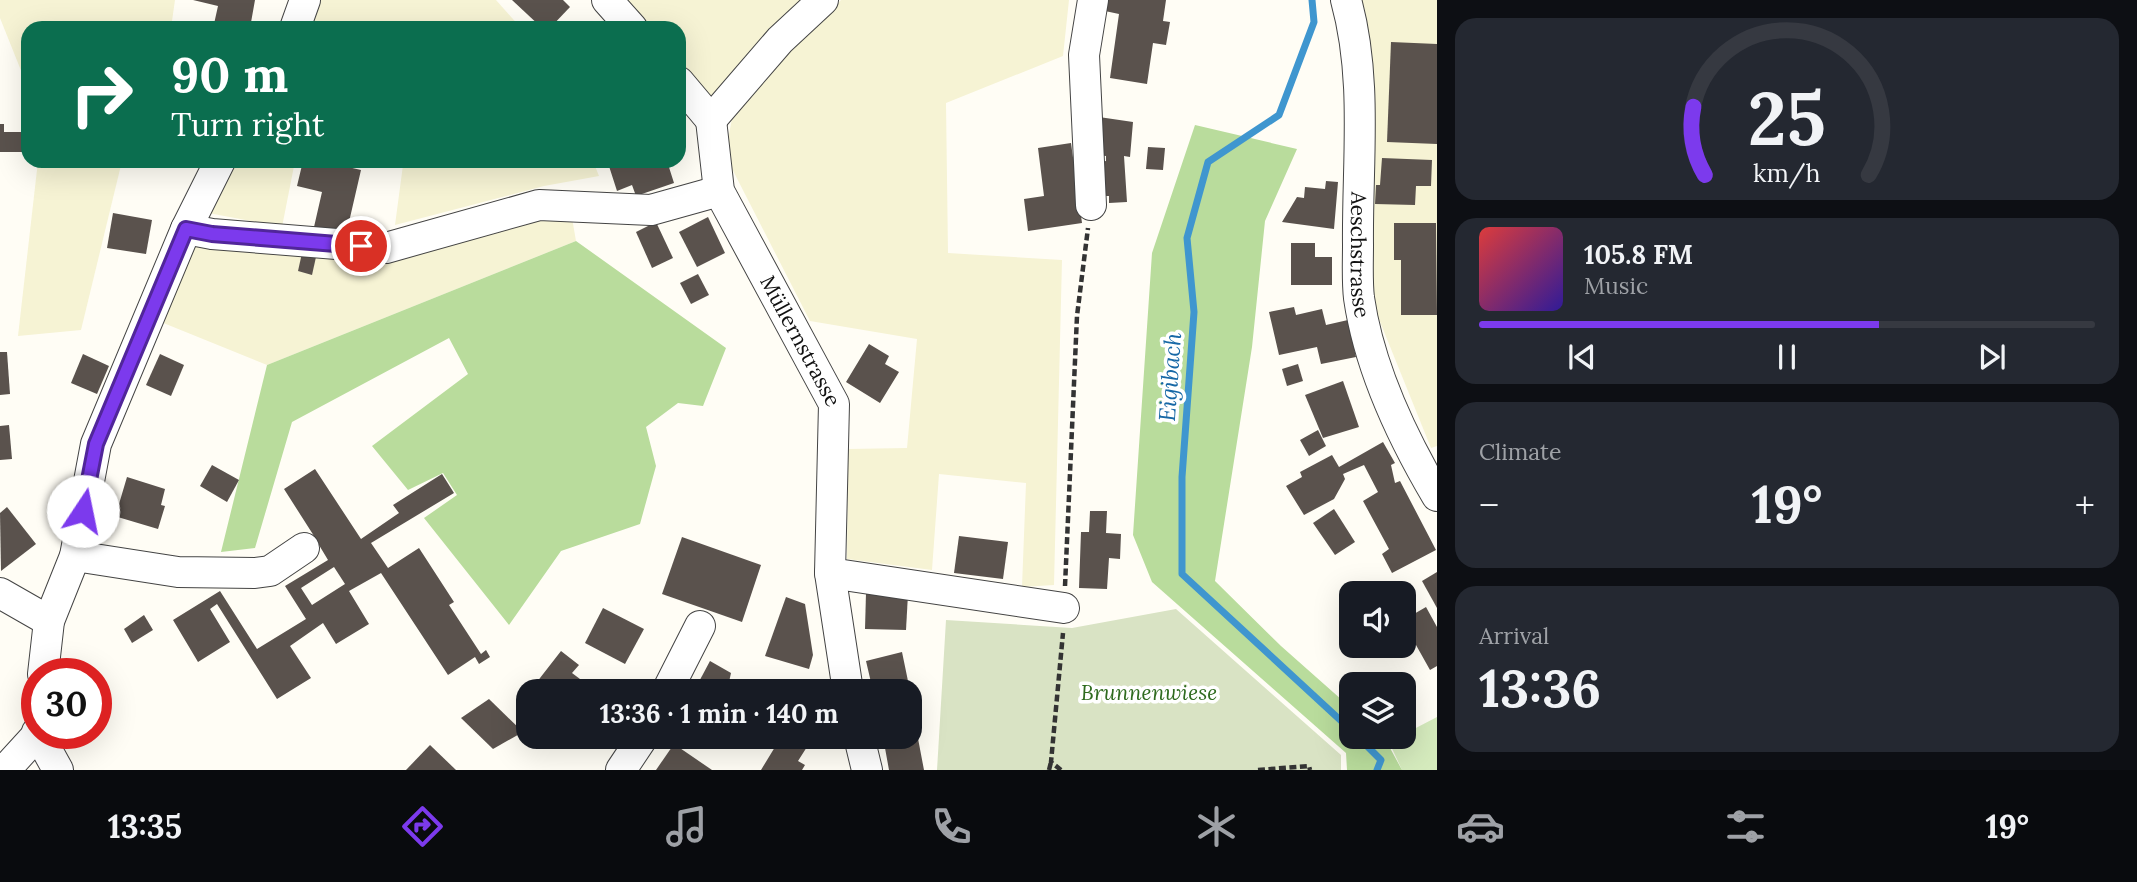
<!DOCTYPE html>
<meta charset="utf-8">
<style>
body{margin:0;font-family:Lora,serif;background:#242831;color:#f1f3f6;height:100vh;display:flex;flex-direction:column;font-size:26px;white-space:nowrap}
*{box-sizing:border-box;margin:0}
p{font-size:23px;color:#9ea1a6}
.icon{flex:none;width:38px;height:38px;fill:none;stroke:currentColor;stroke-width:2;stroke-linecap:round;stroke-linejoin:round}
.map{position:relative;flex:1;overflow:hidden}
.sheet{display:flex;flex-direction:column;gap:18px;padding:18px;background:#0d0f14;width:700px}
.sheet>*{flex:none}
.hud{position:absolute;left:21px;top:21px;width:665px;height:147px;border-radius:21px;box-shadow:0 7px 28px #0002;background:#0b6e4f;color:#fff;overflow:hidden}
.buttons{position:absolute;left:1339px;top:581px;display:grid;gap:14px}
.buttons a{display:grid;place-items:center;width:77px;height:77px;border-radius:14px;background:#171b24;box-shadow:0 7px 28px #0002;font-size:35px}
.speed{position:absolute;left:21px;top:658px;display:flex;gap:14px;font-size:35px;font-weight:700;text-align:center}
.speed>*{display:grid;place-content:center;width:91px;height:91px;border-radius:50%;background:#171b24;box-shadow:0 7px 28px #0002;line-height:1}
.speed .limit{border:10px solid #d22;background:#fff;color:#111}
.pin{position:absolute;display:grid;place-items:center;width:60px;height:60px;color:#fff;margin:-30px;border:4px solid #fff;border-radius:50%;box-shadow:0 2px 7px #0007}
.me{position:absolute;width:77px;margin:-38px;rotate:11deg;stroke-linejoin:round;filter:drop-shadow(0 0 5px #0008)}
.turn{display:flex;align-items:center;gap:24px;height:147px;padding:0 35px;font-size:32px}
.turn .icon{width:91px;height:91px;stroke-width:2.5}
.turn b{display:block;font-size:49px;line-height:60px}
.big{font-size:52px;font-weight:800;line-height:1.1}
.sheet .widget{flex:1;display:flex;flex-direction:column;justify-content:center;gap:10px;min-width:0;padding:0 24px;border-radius:21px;background:#242831}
.sheet .dial{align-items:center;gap:0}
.dial svg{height:182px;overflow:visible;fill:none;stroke:#363941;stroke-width:7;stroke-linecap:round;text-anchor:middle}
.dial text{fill:#f1f3f6;stroke:none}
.song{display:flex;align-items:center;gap:21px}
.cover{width:84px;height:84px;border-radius:10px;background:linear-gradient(135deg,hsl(0 70% 55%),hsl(250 70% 35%))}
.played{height:7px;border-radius:4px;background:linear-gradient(90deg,#7c3aed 65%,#363941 65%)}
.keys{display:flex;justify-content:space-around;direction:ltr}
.heat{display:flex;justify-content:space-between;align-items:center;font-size:38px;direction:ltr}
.trip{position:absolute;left:516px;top:679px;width:406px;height:70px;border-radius:21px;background:#171b24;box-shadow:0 7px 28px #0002;font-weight:800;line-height:70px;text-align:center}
.tabs{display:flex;height:112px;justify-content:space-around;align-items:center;background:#090b0e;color:#9ea1a6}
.tabs .icon{width:49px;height:49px}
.tabs .active{color:#7c3aed}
.tabs b{font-size:32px;color:#f1f3f6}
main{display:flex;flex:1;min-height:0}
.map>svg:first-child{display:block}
.farmland{fill:#f6f3d4}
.green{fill:#d5ebbd}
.forest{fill:#b9dc9c}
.cemetery{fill:#d9e3c4}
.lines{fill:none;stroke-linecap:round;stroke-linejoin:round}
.stream{stroke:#3f96cf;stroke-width:7}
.building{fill:#5a524d;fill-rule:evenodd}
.minor-casing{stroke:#444;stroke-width:32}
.path{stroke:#333;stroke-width:4.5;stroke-dasharray:7 3.5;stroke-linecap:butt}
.minor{stroke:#fff;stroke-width:30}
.route-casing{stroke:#51269a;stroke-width:18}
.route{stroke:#7c3aed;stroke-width:12}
.labels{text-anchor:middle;stroke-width:7;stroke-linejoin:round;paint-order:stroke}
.street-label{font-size:21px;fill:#111;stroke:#fff}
.park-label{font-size:21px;font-style:italic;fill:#2f6b1f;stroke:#fff}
.water-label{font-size:23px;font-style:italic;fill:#1768a6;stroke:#fff}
</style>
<main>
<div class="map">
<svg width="1437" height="770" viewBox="0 0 1437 770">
<rect width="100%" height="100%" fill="#fffdf5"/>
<g class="farmland">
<polygon points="0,0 175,0 171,28 28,28 28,88 0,18"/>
<polygon points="314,0 496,0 521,28 304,28"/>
<polygon points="607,0 807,0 711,120 679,82 679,28 632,28"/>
<polygon points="841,0 1069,0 1063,56 946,103 948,253 1062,260 1054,585 1022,587 1026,483 939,474 932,570 847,559 848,449 907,448 917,339 810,321 725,155 734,108"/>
<polygon points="1353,0 1437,0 1437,446 1431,448 1368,292"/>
<polygon points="38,161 122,161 81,330 18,336"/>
<polygon points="233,161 295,161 282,227 203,212"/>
<polygon points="391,161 593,161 599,176 544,186 395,225 403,165"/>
<polygon points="571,212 576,241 267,365 156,320 188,239 385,255"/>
</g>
<polygon class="green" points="1437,717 1437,770 1402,770 1389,742"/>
<g class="forest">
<polygon points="1195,125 1297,149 1265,221 1252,347 1215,581 1281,646 1351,708 1351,737 1384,737 1402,770 1347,770 1346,753 1152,582 1133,535 1152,253"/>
<polygon points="576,241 726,348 703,406 678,403 646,427 656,466 640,524 561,551 509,625 424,518 457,495 443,473 408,490 372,446 468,374 449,338 292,422 255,548 221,552 267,365"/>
</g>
<polygon class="cemetery" points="1176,609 1341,755 1341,770 937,770 946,620 1072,628"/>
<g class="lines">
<g class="stream">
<polyline points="1312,0 1314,22 1279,115 1208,162 1187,238 1194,312 1182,477 1182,574 1351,730"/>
<polyline points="1358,737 1381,760 1377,770"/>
</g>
</g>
<g class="building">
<polygon points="193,0 255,0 250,28 214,24 218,6"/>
<polygon points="512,0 563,0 570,7 550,28 542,28"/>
<polygon points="1107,0 1166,0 1163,21 1170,22 1166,45 1153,43 1147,84 1110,78 1119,14 1105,11"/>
<polygon points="1391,42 1437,44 1437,144 1387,142"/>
<polygon points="1099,117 1133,122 1130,157 1124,156 1127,202 1109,203 1109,196 1102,196 1100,162 1106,161 1106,156 1096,155"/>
<polygon points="0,124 4,124 4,132 23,132 23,152 0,152"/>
<polygon points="1071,143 1082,223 1028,231 1024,199 1044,196 1038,148"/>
<polygon points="1148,147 1165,148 1163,170 1146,169"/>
<polygon points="1382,158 1432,160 1431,186 1416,186 1415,205 1375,204 1376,185 1380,185"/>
<polygon points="303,161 322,161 361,170 346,235 314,227 322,192 297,186"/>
<polygon points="614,161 623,161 624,165 637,161 667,161 674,183 636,196 632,185 617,191 608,163"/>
<polygon points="1326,181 1338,182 1334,229 1282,222 1297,197 1304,198 1305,187 1325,189"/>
<polygon points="113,213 152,220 146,254 107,248"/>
<polygon points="708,217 725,253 697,267 679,232"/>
<polygon points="656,222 673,258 652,268 636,232"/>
<polygon points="1394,223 1436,223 1437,315 1401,315 1401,260 1394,260"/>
<polygon points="1291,243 1315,243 1315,257 1332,257 1332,285 1291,285"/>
<polygon points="302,253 316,257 312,275 298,271"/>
<polygon points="698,274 709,295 691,304 680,283"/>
<polygon points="1294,307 1296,315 1322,309 1326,325 1348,320 1356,357 1321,364 1317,347 1279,355 1269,312"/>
<polygon points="869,344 889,356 885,364 899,372 880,403 846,382"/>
<polygon points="0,352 7,352 10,394 0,395"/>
<polygon points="83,354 109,366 97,394 71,383"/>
<polygon points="160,354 184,365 171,396 146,385"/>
<polygon points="1298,364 1303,381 1287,386 1282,369"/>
<polygon points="1343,381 1359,427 1323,438 1305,395"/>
<polygon points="9,425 12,459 0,460 0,426"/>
<polygon points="1318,430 1326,446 1309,456 1300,440"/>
<polygon points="1383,442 1395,463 1391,465 1395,483 1400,481 1436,550 1392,573 1382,554 1389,549 1363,501 1378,492 1364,465 1343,474 1345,479 1334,499 1304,515 1286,486 1302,477 1300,472 1332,455 1339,467"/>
<polygon points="212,465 239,480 227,502 200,486"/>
<path d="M315 469 361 539 399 513 393 505 442 474 454 493 371 543 388 568 419 548 454 602 449 605 481 654 486 650 490 657 479 664 475 657 448 675 381 573 349 591 369 624 336 644 323 623 290 646 311 678 277 699 217 604 210 609 230 642 198 662 173 620 220 591 257 649 306 619 285 586 328 560 319 545 314 548 309 540 314 536 284 489ZM334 567 345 584 312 605 301 588Z"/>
<polygon points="127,477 165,489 161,505 165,506 158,529 111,515 115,503 119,504"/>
<polygon points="7,507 36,544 1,571 0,513"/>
<polygon points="1334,509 1355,542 1335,555 1313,523"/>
<polygon points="1090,511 1107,511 1106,533 1121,534 1120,559 1109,558 1107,589 1079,588 1081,532 1089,532"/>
<polygon points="959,536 1008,542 1003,579 954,573"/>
<polygon points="682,537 761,565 742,622 662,594"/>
<polygon points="1437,572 1437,608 1422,581"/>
<polygon points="866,593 908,594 906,630 865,629"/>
<polygon points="786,597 805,604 813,655 809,669 765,656"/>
<polygon points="1426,607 1437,627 1437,666 1430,670 1416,645 1401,653 1397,646 1404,646 1404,611 1407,618"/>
<polygon points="603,608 644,629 625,664 585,643"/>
<polygon points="144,615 153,630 132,643 124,629"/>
<polygon points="561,651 579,665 572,673 592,688 596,683 607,691 538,691 533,687"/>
<polygon points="902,652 908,681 902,682 904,691 873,691 866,661"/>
<polygon points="710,661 731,673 727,691 694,691"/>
<polygon points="489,699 523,732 493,749 461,718"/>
<polygon points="916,728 924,770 889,770 883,737 910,737 910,729"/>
<polygon points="774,737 812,739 798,761 805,765 802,770 761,770 775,747 770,744"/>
<polygon points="674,744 712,770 656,770"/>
<polygon points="430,745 456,770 406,770"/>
</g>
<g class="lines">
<g class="minor-casing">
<g id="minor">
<polyline points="607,0 632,28"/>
<path id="s1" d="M1346 0C1368 79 1357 163 1358 245 1358 262 1357 281 1359 298 1369 367 1402 437 1437 496"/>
<polyline points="295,28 305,0"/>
<polyline points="679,82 711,120"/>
<path id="s2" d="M711 120 719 191 834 404 830 573 848 691"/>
<polyline points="711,120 780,40 823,0"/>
<polyline points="1091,205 1084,55 1093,0"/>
<polyline points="186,229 212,234 386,248 539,205 651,210 719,191"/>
<polyline points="75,556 178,572 255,573 270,571 304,548"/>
<polyline points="830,573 1064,608"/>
<polyline points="0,593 49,621"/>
<polyline points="43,674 49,621 75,556 96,444 186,229 220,161"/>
<polyline points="667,691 700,626"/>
<polyline points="37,732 58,770"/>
<polyline points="859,737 867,770"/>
<polyline points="5,770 36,736"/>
<polyline points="621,770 643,737"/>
</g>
</g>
<g class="path">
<polyline points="1065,586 1077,316 1088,228"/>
<polyline points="1049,770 1051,762"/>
<polyline points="1061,770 1051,762 1063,633"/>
<polyline points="1258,770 1309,766 1310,770"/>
</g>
<use href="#minor" class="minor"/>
</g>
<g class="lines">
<g class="route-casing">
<polyline id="route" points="83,511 96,444 186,229 212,234 361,246"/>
</g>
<use href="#route" class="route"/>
</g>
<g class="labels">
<g class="street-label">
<text dy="7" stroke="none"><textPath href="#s1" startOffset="256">Aeschstrasse</textPath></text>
<text dy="7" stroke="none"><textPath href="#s2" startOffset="242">Müllernstrasse</textPath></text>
</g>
<g class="park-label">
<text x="1149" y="700">Brunnenwiese</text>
</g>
<g class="water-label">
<text transform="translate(1170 377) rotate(-86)" y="8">Eigibach</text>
</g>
</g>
</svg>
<div class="buttons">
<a><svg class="icon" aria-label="sound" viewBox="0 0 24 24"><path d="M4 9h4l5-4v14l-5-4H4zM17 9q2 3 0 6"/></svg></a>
<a><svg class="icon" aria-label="layers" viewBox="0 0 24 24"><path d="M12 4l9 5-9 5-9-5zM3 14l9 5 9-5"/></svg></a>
</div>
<div class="speed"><div class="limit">30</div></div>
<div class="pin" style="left:361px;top:246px;background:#d93025"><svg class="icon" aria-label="arrive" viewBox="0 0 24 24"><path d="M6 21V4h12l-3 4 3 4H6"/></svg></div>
<svg class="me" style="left:83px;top:511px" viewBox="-20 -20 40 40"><circle r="19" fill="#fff"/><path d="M0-13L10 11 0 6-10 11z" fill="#7c3aed"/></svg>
<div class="trip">13:36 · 1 min · 140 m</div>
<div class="hud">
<div class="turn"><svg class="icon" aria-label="right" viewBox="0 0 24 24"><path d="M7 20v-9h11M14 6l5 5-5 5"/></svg><div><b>90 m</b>Turn right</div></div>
</div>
</div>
<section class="sheet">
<div class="widget dial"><svg viewBox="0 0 100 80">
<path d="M14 69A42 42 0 1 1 86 69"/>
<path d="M14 69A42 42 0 0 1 9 39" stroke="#7c3aed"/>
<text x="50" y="56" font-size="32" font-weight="700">25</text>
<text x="50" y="72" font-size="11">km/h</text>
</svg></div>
<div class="widget">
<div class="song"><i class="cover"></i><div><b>105.8 FM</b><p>Music</p></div></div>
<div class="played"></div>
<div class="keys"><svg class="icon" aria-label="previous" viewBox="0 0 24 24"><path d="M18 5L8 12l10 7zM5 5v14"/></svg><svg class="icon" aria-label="pause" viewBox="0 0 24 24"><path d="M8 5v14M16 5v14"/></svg><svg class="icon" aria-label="next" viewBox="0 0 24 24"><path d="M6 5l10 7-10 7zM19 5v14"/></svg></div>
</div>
<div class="widget"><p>Climate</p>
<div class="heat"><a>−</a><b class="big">19°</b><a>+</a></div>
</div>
<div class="widget"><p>Arrival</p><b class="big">13:36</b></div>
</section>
</main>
<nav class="tabs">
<b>13:35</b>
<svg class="icon active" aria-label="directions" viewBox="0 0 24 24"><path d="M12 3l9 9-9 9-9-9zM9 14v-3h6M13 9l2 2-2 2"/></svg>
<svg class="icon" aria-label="music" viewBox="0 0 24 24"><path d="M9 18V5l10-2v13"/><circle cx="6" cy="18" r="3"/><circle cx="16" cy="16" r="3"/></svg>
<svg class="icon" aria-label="phone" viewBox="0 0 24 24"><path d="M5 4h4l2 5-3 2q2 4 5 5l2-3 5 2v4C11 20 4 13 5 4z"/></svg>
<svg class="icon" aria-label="climate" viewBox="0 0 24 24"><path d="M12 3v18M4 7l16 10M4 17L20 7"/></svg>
<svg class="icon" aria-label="car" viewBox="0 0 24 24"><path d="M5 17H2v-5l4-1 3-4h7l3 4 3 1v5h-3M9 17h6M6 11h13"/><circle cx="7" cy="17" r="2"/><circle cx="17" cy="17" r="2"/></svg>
<svg class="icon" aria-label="filters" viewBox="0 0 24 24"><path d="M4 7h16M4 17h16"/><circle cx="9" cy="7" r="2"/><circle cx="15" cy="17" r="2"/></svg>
<b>19°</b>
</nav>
